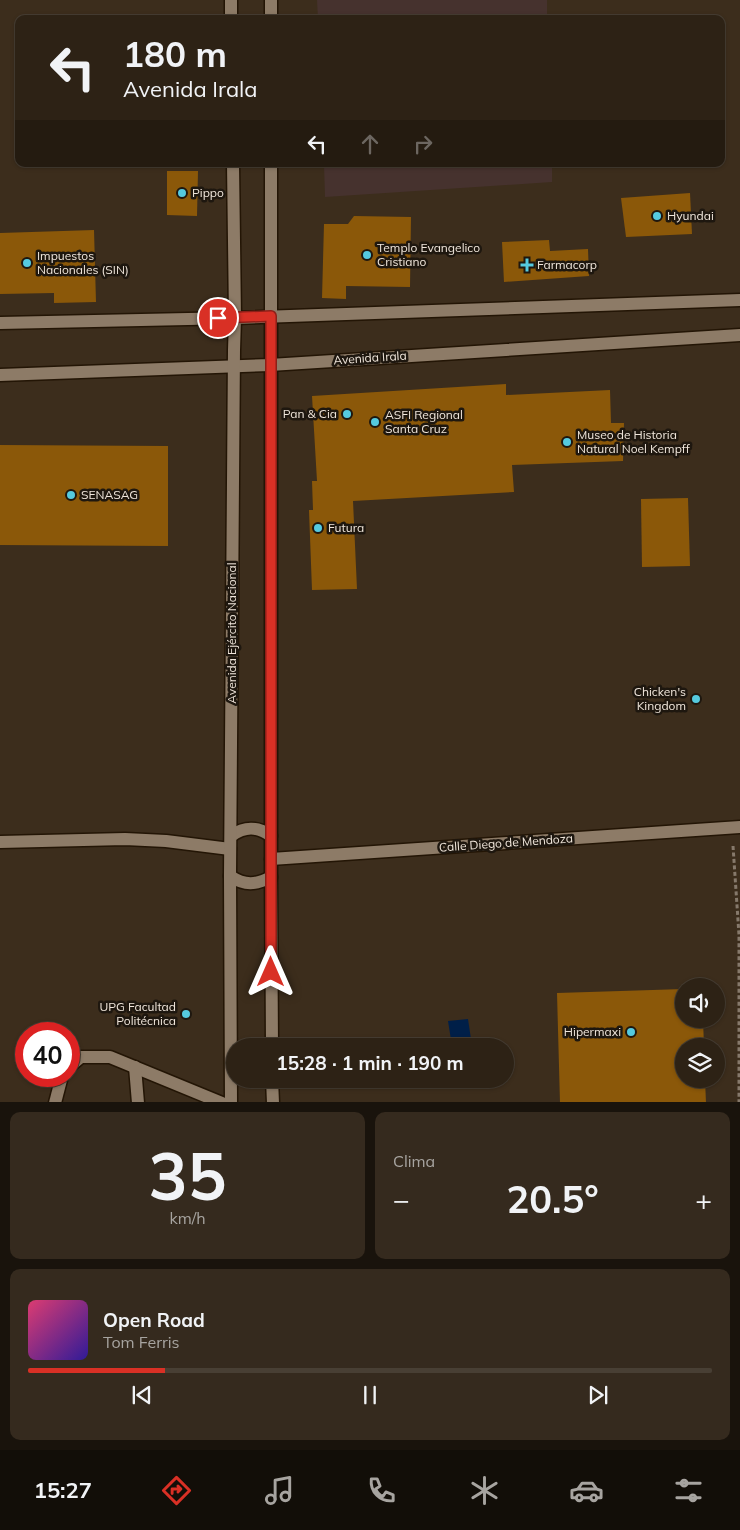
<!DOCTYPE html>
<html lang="es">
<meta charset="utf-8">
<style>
body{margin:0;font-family:Mulish,sans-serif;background:#352a1e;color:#f1f3f6;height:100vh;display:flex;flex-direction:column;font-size:19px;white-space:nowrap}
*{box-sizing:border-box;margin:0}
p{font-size:16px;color:#a7a4a0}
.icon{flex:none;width:28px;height:28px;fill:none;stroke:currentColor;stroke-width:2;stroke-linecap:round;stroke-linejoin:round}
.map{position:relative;height:1102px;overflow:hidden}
.details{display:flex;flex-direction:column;gap:10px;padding:10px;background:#19130c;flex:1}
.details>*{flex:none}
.banner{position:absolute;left:15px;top:15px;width:710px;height:152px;border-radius:10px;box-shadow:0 1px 4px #0004,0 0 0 1px #483f34;background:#2d2215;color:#f1f3f6;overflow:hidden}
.fabs{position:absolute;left:675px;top:978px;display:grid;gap:10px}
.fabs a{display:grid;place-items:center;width:50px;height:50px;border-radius:50%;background:#2d2215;box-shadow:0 1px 4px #0004,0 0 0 1px #483f34;font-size:25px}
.speed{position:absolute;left:15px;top:1022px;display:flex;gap:10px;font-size:25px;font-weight:700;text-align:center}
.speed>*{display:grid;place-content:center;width:65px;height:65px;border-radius:50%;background:#2d2215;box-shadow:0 1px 4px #0004,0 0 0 1px #483f34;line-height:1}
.speed .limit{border:8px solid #d22;background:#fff;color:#111}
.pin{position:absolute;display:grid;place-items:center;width:42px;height:42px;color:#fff;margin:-21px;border:2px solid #fff;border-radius:50%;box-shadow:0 1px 5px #0007}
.me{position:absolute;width:55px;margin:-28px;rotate:0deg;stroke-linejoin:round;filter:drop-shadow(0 0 4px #0008)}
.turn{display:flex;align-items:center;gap:18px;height:105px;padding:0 25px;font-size:22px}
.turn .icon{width:65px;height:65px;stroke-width:2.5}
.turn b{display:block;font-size:35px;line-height:42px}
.lanes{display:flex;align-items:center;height:48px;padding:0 25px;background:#0003;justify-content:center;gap:25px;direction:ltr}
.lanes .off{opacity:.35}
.big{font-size:38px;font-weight:700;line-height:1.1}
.details .card{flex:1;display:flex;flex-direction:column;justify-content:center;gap:8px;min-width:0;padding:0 18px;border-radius:10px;background:#352a1e}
.details .dial{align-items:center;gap:0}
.dial b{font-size:65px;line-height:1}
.song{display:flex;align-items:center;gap:15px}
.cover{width:60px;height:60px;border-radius:8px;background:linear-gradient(135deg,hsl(340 70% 55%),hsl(250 70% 35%))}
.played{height:5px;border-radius:2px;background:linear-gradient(90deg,#d93025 20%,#483f34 20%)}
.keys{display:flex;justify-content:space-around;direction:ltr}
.heat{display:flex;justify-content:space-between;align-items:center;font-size:28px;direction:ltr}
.details .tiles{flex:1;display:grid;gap:10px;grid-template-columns:1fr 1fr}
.card:last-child{grid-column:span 2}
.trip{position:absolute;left:226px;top:1038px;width:288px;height:50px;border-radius:25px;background:#2d2215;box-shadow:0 1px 4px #0004,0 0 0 1px #483f34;font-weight:700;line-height:50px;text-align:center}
.tab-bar{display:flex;height:80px;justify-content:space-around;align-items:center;background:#120e08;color:#a7a4a0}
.tab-bar .icon{width:35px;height:35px}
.tab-bar .on{color:#d93025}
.tab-bar b{font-size:22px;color:#f1f3f6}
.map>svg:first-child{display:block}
.education{fill:#46322e}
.water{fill:#001f48}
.building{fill:#8b5809}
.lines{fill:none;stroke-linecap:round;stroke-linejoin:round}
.lane-casing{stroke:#231505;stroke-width:15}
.street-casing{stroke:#231505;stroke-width:15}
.secondary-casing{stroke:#231505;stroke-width:15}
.path{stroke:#86796b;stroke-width:3;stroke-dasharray:4 2.5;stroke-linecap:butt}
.lane{stroke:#8d7b67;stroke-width:12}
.street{stroke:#8d7b67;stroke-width:12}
.secondary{stroke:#8d7b67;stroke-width:12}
.route-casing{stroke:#8d1f18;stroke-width:12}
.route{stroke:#d93025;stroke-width:9}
.poi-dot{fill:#55cadf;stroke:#1e170f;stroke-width:2}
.labels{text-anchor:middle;stroke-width:5;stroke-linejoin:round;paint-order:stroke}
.poi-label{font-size:12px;fill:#f0e6db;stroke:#1e170f;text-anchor:start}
.street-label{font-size:12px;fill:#f0e6db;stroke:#1e170f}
</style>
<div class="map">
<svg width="740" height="1103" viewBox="0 0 740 1103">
<rect width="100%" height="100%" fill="#3c2d1c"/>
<g class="education">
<polygon points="317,0 547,0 547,19 318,19"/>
<polygon points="324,164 552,164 552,182 325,197"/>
</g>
<polygon class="water" points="468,1019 472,1046 452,1046 448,1021"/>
<g class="building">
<polygon points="167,171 198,171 197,216 167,215"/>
<polygon points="690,193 692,234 626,237 621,198"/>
<polygon points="354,216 411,217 410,287 346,286 346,299 322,298 324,224 348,224"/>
<polygon points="94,230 96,302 54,303 54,293 0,294 0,233"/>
<polygon points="549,240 550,251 588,249 589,276 504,282 502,242"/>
<polygon points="506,384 506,395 610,390 611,423 624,423 623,461 512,465 514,492 353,501 357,589 312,590 309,510 313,510 312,481 317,481 312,396"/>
<polygon points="0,445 168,446 168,546 0,545"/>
<polygon points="688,498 690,566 642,567 641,499"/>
<polygon points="684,989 684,1019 703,1019 704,1046 684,1046 684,1079 705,1079 706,1103 560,1103 557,993"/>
</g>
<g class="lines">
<g class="lane-casing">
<g id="lane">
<polyline points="0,842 125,839 166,841 230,849"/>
<polyline points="69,1067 81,1057 110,1057 222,1103"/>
<polyline points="135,1067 138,1103"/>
<polyline points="55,1103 62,1076"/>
</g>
</g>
<g class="street-casing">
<g id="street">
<polyline points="231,0 231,19"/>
<polyline points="233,164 235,318"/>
<polyline points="271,859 740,827"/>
</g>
</g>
<g class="secondary-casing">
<g id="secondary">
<polyline points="271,0 271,19"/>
<polyline points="271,164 271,877 272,1046"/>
<polyline points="0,323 235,318 740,300"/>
<polyline points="0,375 270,365 740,335"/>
<path d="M231 836C245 826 257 826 271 836"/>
<path d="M230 876C245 886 256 885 271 877"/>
<polyline points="272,1079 273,1103"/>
<polyline points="231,1103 230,876 234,350 235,318"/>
</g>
</g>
<polyline class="path" points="733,846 739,935 739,1103"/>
<use href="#lane" class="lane"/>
<use href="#street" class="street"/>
<use href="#secondary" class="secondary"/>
</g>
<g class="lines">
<g class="route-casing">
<polyline id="route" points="218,318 271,316 271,972"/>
</g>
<use href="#route" class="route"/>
</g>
<g class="poi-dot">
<circle cx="182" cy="193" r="5"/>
<circle cx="657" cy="216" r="5"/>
<circle cx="367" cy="255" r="5"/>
<circle cx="27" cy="263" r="5"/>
<path d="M524.5 257.5h5v5h5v5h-5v5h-5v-5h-5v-5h5z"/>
<circle cx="347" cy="414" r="5"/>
<circle cx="375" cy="422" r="5"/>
<circle cx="567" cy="442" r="5"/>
<circle cx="71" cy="495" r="5"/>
<circle cx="318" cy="528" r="5"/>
<circle cx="696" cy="699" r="5"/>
<circle cx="186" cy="1014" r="5"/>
<circle cx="631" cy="1032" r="5"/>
</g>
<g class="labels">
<g class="poi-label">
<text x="192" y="197">Pippo</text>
<text x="667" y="220">Hyundai</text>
<text x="377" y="252">Templo Evangelico<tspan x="377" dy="14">Cristiano</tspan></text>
<text x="37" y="260">Impuestos<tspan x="37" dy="14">Nacionales (SIN)</tspan></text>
<text x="537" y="269">Farmacorp</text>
<text x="337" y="418" text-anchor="end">Pan &amp; Cia</text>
<text x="385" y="419">ASFI Regional<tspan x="385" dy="14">Santa Cruz</tspan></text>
<text x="577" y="439">Museo de Historia<tspan x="577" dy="14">Natural Noel Kempff</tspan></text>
<text x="81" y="499">SENASAG</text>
<text x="328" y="532">Futura</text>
<text x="686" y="696" text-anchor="end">Chicken's<tspan x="686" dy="14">Kingdom</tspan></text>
<text x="176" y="1011" text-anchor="end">UPG Facultad<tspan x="176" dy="14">Politécnica</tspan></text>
<text x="621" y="1036" text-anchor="end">Hipermaxi</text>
</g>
<g class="street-label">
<text transform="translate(370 358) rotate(-4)" y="4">Avenida Irala</text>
<text transform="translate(232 633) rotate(-90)" y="4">Avenida Ejército Nacional</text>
<text transform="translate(506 843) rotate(-4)" y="4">Calle Diego de Mendoza</text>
</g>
</g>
</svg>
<div class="fabs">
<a><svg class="icon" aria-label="sound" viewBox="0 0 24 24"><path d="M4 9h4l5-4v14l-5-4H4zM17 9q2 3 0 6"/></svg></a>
<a><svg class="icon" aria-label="layers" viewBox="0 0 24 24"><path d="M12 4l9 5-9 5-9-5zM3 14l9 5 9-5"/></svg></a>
</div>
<div class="speed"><div class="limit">40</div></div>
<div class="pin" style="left:218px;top:318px;background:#d93025"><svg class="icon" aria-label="arrive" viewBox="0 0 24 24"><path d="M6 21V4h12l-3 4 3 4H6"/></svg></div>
<svg class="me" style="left:271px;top:972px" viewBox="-20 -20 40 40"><path d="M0-17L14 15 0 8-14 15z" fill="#d93025" stroke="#fff" stroke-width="4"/></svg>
<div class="trip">15:28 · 1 min · 190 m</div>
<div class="banner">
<div class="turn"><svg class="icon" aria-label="left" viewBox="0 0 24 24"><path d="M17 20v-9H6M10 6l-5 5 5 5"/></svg><div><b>180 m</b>Avenida Irala</div></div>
<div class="lanes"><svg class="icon" aria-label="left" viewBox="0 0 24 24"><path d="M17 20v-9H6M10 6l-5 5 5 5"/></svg><svg class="icon off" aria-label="ahead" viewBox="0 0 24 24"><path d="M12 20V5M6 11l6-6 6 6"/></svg><svg class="icon off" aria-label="right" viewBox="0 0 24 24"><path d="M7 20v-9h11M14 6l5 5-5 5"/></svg></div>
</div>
</div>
<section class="details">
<div class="tiles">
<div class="card dial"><b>35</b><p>km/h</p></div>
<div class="card"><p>Clima</p>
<div class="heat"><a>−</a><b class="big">20.5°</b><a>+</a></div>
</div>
<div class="card">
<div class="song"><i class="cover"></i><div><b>Open Road</b><p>Tom Ferris</p></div></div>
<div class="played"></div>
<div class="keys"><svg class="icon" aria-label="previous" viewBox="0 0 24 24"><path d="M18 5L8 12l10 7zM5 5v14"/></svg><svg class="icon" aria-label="pause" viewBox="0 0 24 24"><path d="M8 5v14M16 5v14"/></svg><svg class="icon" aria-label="next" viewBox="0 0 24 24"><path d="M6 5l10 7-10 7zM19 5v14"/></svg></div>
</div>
</div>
</section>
<nav class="tab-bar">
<b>15:27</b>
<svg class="icon on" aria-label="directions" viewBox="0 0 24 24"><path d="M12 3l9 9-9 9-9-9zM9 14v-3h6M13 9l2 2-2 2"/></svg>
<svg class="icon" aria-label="music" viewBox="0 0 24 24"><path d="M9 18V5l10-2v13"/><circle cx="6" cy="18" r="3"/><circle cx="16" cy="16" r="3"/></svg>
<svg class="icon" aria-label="phone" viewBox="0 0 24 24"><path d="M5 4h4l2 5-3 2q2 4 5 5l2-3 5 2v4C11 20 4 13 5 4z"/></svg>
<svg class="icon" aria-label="climate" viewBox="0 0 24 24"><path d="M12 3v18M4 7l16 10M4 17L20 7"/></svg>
<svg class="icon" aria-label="car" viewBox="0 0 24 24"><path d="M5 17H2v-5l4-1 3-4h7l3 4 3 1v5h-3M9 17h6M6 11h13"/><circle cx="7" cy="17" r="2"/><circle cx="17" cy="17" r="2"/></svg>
<svg class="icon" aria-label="filters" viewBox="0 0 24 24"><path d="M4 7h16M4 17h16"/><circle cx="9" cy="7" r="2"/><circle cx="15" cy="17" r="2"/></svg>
</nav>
